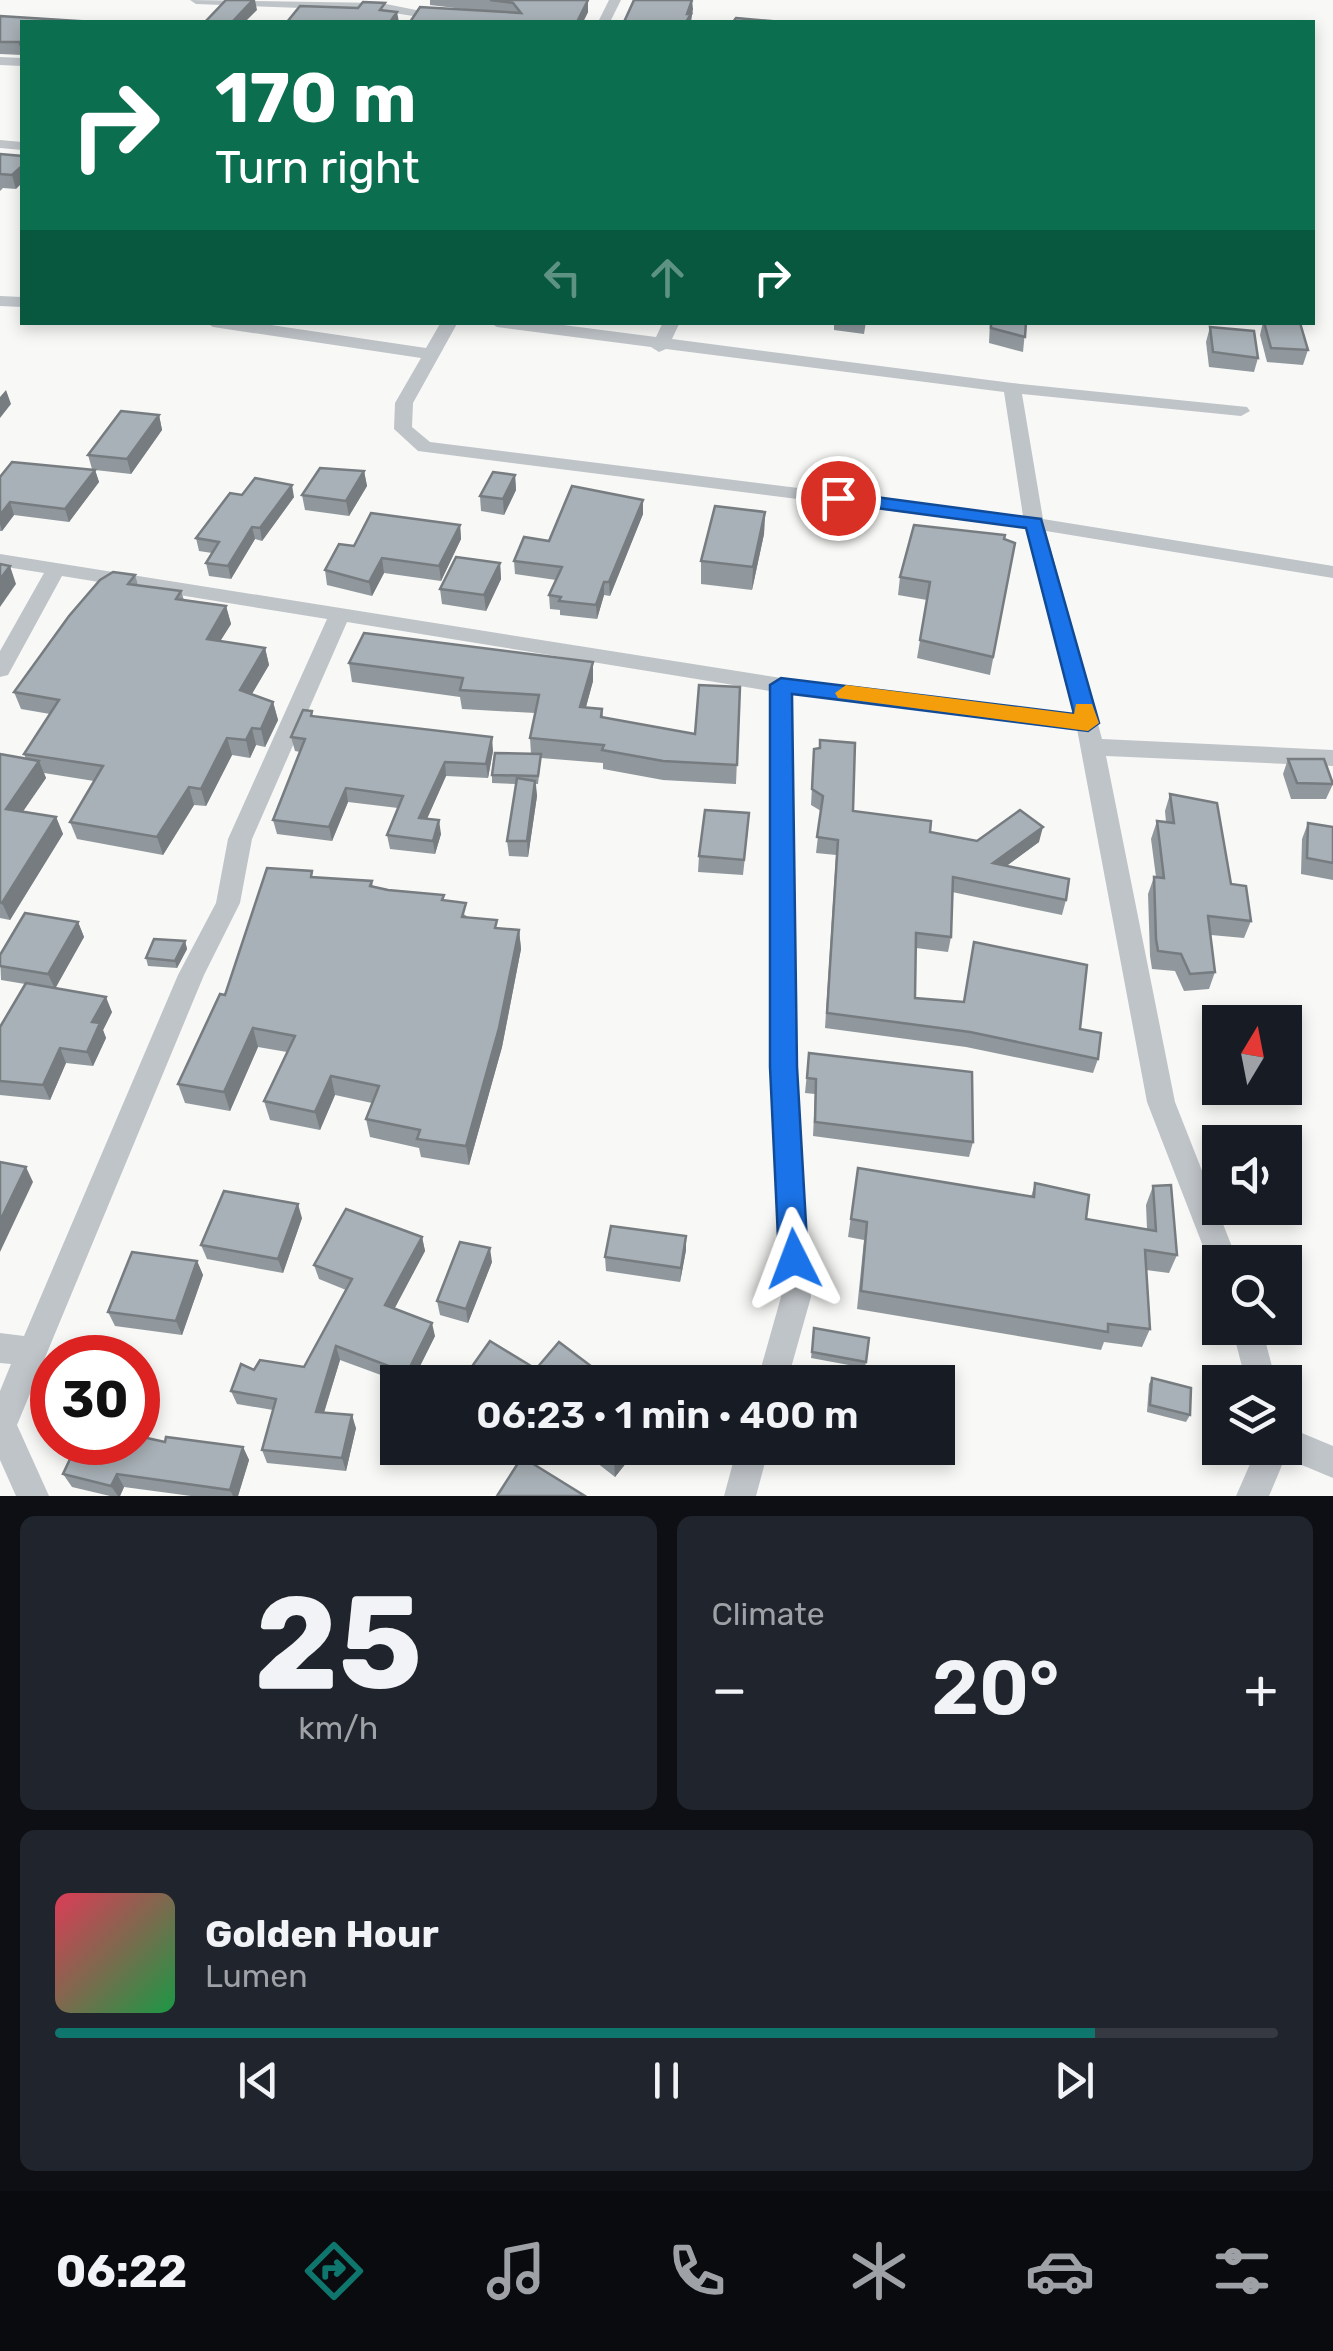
<!DOCTYPE html>
<meta charset="utf-8">
<style>
body{margin:0;font-family:Rubik,sans-serif;background:#20242c;color:#f1f3f6;height:100vh;display:flex;flex-direction:column;font-size:38px;white-space:nowrap}
*{box-sizing:border-box;margin:0}
p{font-size:32px;color:#9ea1a6}
.icon{flex:none;width:55px;height:55px;fill:none;stroke:currentColor;stroke-width:2;stroke-linecap:round;stroke-linejoin:round}
.map{position:relative;height:1496px;overflow:hidden}
.side{display:flex;flex-direction:column;gap:20px;padding:20px;background:#0d0f14;flex:1}
.side>*{flex:none}
.guide{position:absolute;left:20px;top:20px;width:1295px;height:305px;border-radius:0px;box-shadow:0 5px 15px #0003;background:#0b6e4f;color:#fff;overflow:hidden}
.needle{width:65px;rotate:10deg}
.buttons{position:absolute;left:1202px;top:1005px;display:grid;gap:20px}
.buttons a{display:grid;place-items:center;width:100px;height:100px;border-radius:0px;background:#171b24;box-shadow:0 5px 15px #0003;font-size:50px}
.speed{position:absolute;left:30px;top:1335px;display:flex;gap:20px;font-size:50px;font-weight:700;text-align:center}
.speed>*{display:grid;place-content:center;width:130px;height:130px;border-radius:50%;background:#171b24;box-shadow:0 5px 15px #0003;line-height:1}
.speed .limit{border:15px solid #d22;background:#fff;color:#111}
.pin{position:absolute;display:grid;place-items:center;width:85px;height:85px;color:#fff;margin:-42px;border:5px solid #fff;border-radius:50%;box-shadow:0 2px 10px #0007}
.me{position:absolute;width:110px;margin:-55px;rotate:357deg;stroke-linejoin:round;filter:drop-shadow(0 0 8px #0008)}
.turn{display:flex;align-items:center;gap:35px;height:210px;padding:0 30px;font-size:45px}
.turn .icon{width:130px;height:130px;stroke-width:2.5}
.turn b{display:block;font-size:70px;line-height:85px}
.lanes{display:flex;align-items:center;height:95px;padding:0 30px;background:#0003;justify-content:center;gap:50px;direction:ltr}
.lanes .off{opacity:.35}
.big{font-size:75px;font-weight:600;line-height:1.1}
.side .widget{flex:1;display:flex;flex-direction:column;justify-content:center;gap:15px;min-width:0;padding:0 35px;border-radius:15px;background:#20242c}
.side .dial{align-items:center;gap:0}
.dial b{font-size:130px;line-height:1}
.song{display:flex;align-items:center;gap:30px}
.cover{width:120px;height:120px;border-radius:15px;background:linear-gradient(135deg,hsl(350 70% 55%),hsl(140 70% 35%))}
.played{height:10px;border-radius:5px;background:linear-gradient(90deg,#0f766e 85%,#363941 85%)}
.keys{display:flex;justify-content:space-around;direction:ltr}
.heat{display:flex;justify-content:space-between;align-items:center;font-size:55px;direction:ltr}
.side .tiles{flex:1;display:grid;gap:20px;grid-template-columns:1fr 1fr}
.widget:last-child{grid-column:span 2}
.trip{position:absolute;left:380px;top:1365px;width:575px;height:100px;border-radius:0px;background:#171b24;box-shadow:0 5px 15px #0003;font-weight:600;line-height:100px;text-align:center}
.tabs{display:flex;height:160px;justify-content:space-around;align-items:center;background:#090b0e;color:#9ea1a6}
.tabs .icon{width:70px;height:70px}
.tabs .active{color:#0f766e}
.tabs b{font-size:45px;color:#f1f3f6}
.map>svg:first-child{display:block}
.lines{fill:none;stroke-linecap:round;stroke-linejoin:round}
.street{fill:#bfc4c8;fill-rule:evenodd}
.wall{fill:#90989d}
.shaded-wall{fill:#767c80}
.building{fill:#a8b1b7;stroke:#767c80;stroke-width:2.5}
.route{fill:#1a73e8;stroke:#114b97;stroke-width:2.5}
.slow{fill:#f59e0b}
</style>
<div class="map">
<svg width="1333" height="1496" viewBox="0 0 1333 1496">
<rect width="100%" height="100%" fill="#f8f8f6"/>
<g class="lines">
<g class="street">
<polygon points="190,0 381,3 451,17 445,21 381,11 196,4"/>
<polygon points="609,0 621,0 610,22 598,22"/>
<polygon points="0,57 22,58 22,66 0,65"/>
<polygon points="0,140 22,142 22,150 0,148"/>
<polygon points="0,296 22,297 22,307 0,306"/>
<polygon points="205,322 250,322 426,348 441,322 458,322 413,403 412,427 430,442 1023,516 1004,392 666,349 659,352 651,347 497,327 489,322 540,322 656,337 663,322 680,322 672,339 1012,383 1247,407 1250,411 1241,416 1022,394 1043,519 1333,566 1333,578 1046,531 1102,739 1333,750 1333,766 1106,756 1175,1102 1238,1262 1220,1262 1220,1274 1213,1272 1147,1102 1077,729 792,694 796,1067 811,1297 787,1382 757,1382 781,1297 770,1067 770,691 347,622 252,839 240,903 204,975 17,1425 49,1496 16,1496 0,1460 0,1391 11,1364 0,1363 0,1333 24,1336 178,975 216,903 228,839 327,619 62,576 8,675 0,677 0,651 44,573 0,566 0,554 781,678 1073,713 1026,528 418,451 394,429 395,403 421,358 213,327"/>
<polygon points="1232,1328 1262,1328 1276,1382 1246,1382"/>
<polygon points="1285,1426 1333,1446 1333,1478 1285,1458 1269,1496 1236,1496 1257,1448 1285,1448"/>
<polygon points="737,1448 769,1448 756,1496 724,1496"/>
</g>
</g>
<g class="wall">
<polygon points="430,0 588,0 588,12 583,22 410,22 481,11 430,5"/>
<polygon points="0,16 22,22 22,55 0,54"/>
<polygon points="0,154 22,156 16,189 3,188 0,191"/>
<polygon points="834,322 866,322 864,334 834,330"/>
<polygon points="990,322 1026,322 1023,352 989,343"/>
<polygon points="1263,322 1300,323 1308,350 1303,365 1267,362 1260,335"/>
<polygon points="1210,327 1258,358 1254,372 1209,367 1206,342"/>
<polygon points="159,415 162,430 131,474 95,470 99,482 69,522 14,515 2,531 0,531 0,477 92,469 88,455"/>
<polygon points="364,471 367,486 349,516 305,510 302,495"/>
<polygon points="515,475 516,490 504,515 481,511 480,496"/>
<polygon points="242,495 294,497 262,541 255,539 231,579 209,576 206,563 212,553 199,551 196,538"/>
<polygon points="765,512 764,534 752,590 701,584 701,561"/>
<polygon points="643,514 610,596 604,595 597,619 560,615 560,610 550,609 549,595 556,580 515,574 514,561 549,541"/>
<polygon points="460,525 461,539 441,581 384,573 372,596 327,585 325,570 354,546"/>
<polygon points="1004,539 1015,543 990,675 917,658 927,600 898,595 900,577"/>
<polygon points="500,563 501,579 486,611 442,604 440,589"/>
<polygon points="135,575 138,585 181,591 184,600 226,606 231,624 220,641 265,648 269,665 252,694 273,702 278,720 265,747 256,745 250,758 232,755 206,806 194,805 163,855 77,839 70,822 94,781 44,773 46,778 23,811 56,817 63,834 10,920 0,918 0,754 26,759 24,754 50,714 21,709 14,692"/>
<polygon points="593,662 593,681 586,707 602,709 603,717 695,734 740,687 736,784 663,780 603,769 603,763 541,758 538,784 536,784 537,796 528,857 509,856 507,841 516,784 492,783 492,775 531,754 530,738 535,713 462,709 460,697 352,682 349,663"/>
<polygon points="313,716 493,751 488,778 446,776 427,819 441,834 435,854 390,849 387,835 398,808 348,802 332,841 277,834 273,820 300,752 295,751 291,737"/>
<polygon points="814,749 853,811 930,832 977,841 1039,842 1006,866 1066,900 1062,915 952,892 951,937 948,952 916,948 915,998 1080,1029 1098,1059 1093,1073 966,1047 825,1028 836,855 816,853 821,811 811,805"/>
<polygon points="1288,759 1333,784 1326,799 1291,799 1283,774"/>
<polygon points="1170,794 1231,884 1251,921 1244,938 1211,935 1215,972 1209,989 1184,991 1175,971 1152,969 1150,956 1148,894 1154,877 1156,877 1151,839 1157,821 1166,822 1165,811"/>
<polygon points="1308,823 1333,827 1333,880 1301,874 1302,839"/>
<polygon points="748,829 743,875 698,872 699,856"/>
<polygon points="314,877 372,881 373,887 445,901 468,917 498,928 519,930 521,949 502,1047 469,1165 421,1157 419,1148 370,1137 366,1119 372,1103 335,1095 320,1130 270,1120 264,1101 287,1052 258,1047 230,1111 185,1103 178,1084 225,995"/>
<polygon points="78,922 84,937 55,988 112,1012 103,1030 106,1038 93,1066 66,1063 50,1100 0,1095 0,1027 25,984 1,980 0,955"/>
<polygon points="185,941 187,949 177,968 148,966 146,958"/>
<polygon points="809,1053 973,1142 969,1157 813,1136 815,1094 805,1093"/>
<polygon points="858,1168 1031,1197 1035,1183 1086,1219 1147,1229 1146,1205 1153,1186 1177,1255 1169,1273 1146,1270 1150,1329 1142,1347 1104,1342 1101,1350 857,1309 864,1240 848,1237"/>
<polygon points="302,1218 283,1273 207,1259 201,1245"/>
<polygon points="422,1237 425,1251 394,1309 435,1336 412,1382 400,1382 340,1360 324,1413 356,1428 346,1471 267,1463 262,1450 273,1410 237,1404 231,1391 254,1370 304,1367 346,1290 319,1279 314,1265"/>
<polygon points="686,1250 680,1282 606,1271 605,1257"/>
<polygon points="197,1261 203,1275 182,1335 115,1326 108,1312"/>
<polygon points="492,1262 468,1323 440,1315 437,1301"/>
<polygon points="814,1328 869,1338 865,1368 811,1358"/>
<polygon points="1152,1378 1190,1415 1186,1422 1147,1412 1149,1384"/>
<polygon points="165,1442 243,1447 249,1460 238,1496 191,1496 124,1487 120,1496 110,1496 72,1487 63,1474"/>
<polygon points="578,1448 638,1448 615,1477"/>
</g>
<g class="shaded-wall">
<polygon points="253,0 255,0 257,10 245,22 232,22"/>
<polygon points="588,0 588,12 583,22 577,22"/>
<polygon points="692,0 693,9 691,22 686,22 687,14"/>
<polygon points="397,12 399,22 390,22"/>
<polygon points="22,166 22,183 16,189 12,175"/>
<polygon points="6,390 11,404 0,418 0,397"/>
<polygon points="159,415 162,430 131,474 127,459"/>
<polygon points="95,470 99,482 69,522 65,509"/>
<polygon points="364,471 367,486 349,516 346,501"/>
<polygon points="515,475 516,490 504,515 503,499"/>
<polygon points="292,485 294,497 262,541 260,528"/>
<polygon points="643,500 643,514 610,596 609,582"/>
<polygon points="10,502 14,515 2,531 0,524 0,515"/>
<polygon points="765,512 764,534 752,590 753,567"/>
<polygon points="460,525 461,539 441,581 439,566"/>
<polygon points="252,527 255,539 231,579 228,566"/>
<polygon points="382,558 384,573 372,596 369,582"/>
<polygon points="500,563 501,579 486,611 484,595"/>
<polygon points="10,566 16,584 0,607 0,579"/>
<polygon points="604,582 604,595 597,619 596,605"/>
<polygon points="226,606 231,624 211,656 207,639"/>
<polygon points="265,648 269,665 244,707 240,690"/>
<polygon points="593,662 593,681 581,725 580,707"/>
<polygon points="273,702 278,720 265,747 261,729"/>
<polygon points="252,728 256,745 250,758 246,740"/>
<polygon points="492,737 493,751 488,778 486,764"/>
<polygon points="227,738 232,755 206,806 201,789"/>
<polygon points="39,761 46,778 13,826 6,809"/>
<polygon points="445,762 446,776 421,832 419,818"/>
<polygon points="535,781 537,796 528,857 527,841"/>
<polygon points="189,787 194,805 163,855 157,837"/>
<polygon points="346,788 348,802 332,841 329,827"/>
<polygon points="56,817 63,834 10,920 2,903"/>
<polygon points="439,820 441,834 435,854 433,841"/>
<polygon points="1043,827 1039,842 989,879 993,863"/>
<polygon points="78,922 84,937 55,989 48,974"/>
<polygon points="519,930 521,949 502,1047 469,1165 466,1146"/>
<polygon points="185,941 187,949 177,968 175,961"/>
<polygon points="106,997 112,1012 103,1030 106,1038 93,1066 87,1052 92,1022"/>
<polygon points="253,1028 258,1047 230,1111 224,1092"/>
<polygon points="60,1048 66,1063 50,1100 43,1085"/>
<polygon points="331,1076 335,1095 320,1130 315,1112"/>
<polygon points="26,1167 33,1182 0,1252 0,1221"/>
<polygon points="298,1204 302,1218 283,1273 278,1259"/>
<polygon points="686,1236 686,1250 680,1282 681,1268"/>
<polygon points="422,1237 425,1251 389,1319 385,1305"/>
<polygon points="490,1248 492,1262 468,1323 466,1309"/>
<polygon points="197,1261 203,1275 182,1335 176,1321"/>
<polygon points="432,1323 435,1336 412,1382 409,1382 407,1373"/>
<polygon points="336,1346 340,1360 320,1425 316,1412"/>
<polygon points="352,1415 356,1428 346,1471 342,1458"/>
<polygon points="243,1447 249,1460 238,1496 233,1496 230,1490"/>
<polygon points="624,1448 638,1448 615,1477 614,1460"/>
<polygon points="117,1474 124,1487 120,1496 118,1496 111,1486"/>
</g>
<g class="building">
<polygon points="226,0 253,0 232,22 205,22"/>
<polygon points="490,0 588,0 577,22 410,22 420,7 521,13 513,3"/>
<polygon points="634,0 692,0 687,14 691,14 686,22 624,22"/>
<polygon points="363,2 385,3 380,10 397,12 390,22 287,22 300,6 358,8"/>
<polygon points="0,16 94,22 22,22 22,47 19,42 0,42"/>
<polygon points="736,18 771,21 770,22 733,22"/>
<polygon points="0,154 22,156 22,166 12,175 0,174"/>
<polygon points="991,322 1026,322 1025,337 991,328"/>
<polygon points="1264,322 1300,323 1308,350 1271,348"/>
<polygon points="1210,327 1254,331 1258,358 1213,352"/>
<polygon points="121,411 159,415 127,459 88,455"/>
<polygon points="12,462 95,470 65,509 10,502 0,515 0,477"/>
<polygon points="320,468 364,471 346,501 302,495"/>
<polygon points="493,472 515,475 503,499 480,496"/>
<polygon points="255,478 292,485 260,528 252,527 228,566 206,563 219,542 196,538 230,493 242,495"/>
<polygon points="572,486 643,500 609,582 604,582 596,605 559,601 561,597 549,595 562,567 514,561 524,537 549,541"/>
<polygon points="715,506 765,512 753,567 701,561"/>
<polygon points="371,513 460,525 439,566 382,558 369,582 325,570 339,544 354,546"/>
<polygon points="914,525 1005,535 1004,539 1015,543 993,657 920,640 930,582 900,577"/>
<polygon points="456,557 500,563 484,595 440,589"/>
<polygon points="0,564 10,566 0,579"/>
<polygon points="113,572 135,575 128,584 181,591 176,599 226,606 207,639 265,648 240,690 273,702 261,729 252,728 246,740 227,738 201,789 189,787 157,837 70,822 103,766 24,754 59,700 14,692 69,616 100,580"/>
<polygon points="364,633 593,662 580,707 602,709 601,717 695,734 699,685 740,687 737,765 663,761 602,750 604,745 530,738 539,695 460,690 463,678 349,663"/>
<polygon points="303,710 312,711 311,716 492,737 486,764 445,762 419,818 439,820 433,841 387,835 403,796 346,788 329,827 273,820 305,739 291,737"/>
<polygon points="820,740 855,743 853,811 931,821 930,832 977,841 1020,810 1043,827 993,863 1069,879 1066,900 953,877 951,937 916,933 915,998 964,1002 974,942 1087,965 1080,1029 1101,1033 1098,1059 970,1032 827,1013 838,840 817,837 823,796 812,789 814,749 820,748"/>
<polygon points="495,753 541,754 538,776 492,775"/>
<polygon points="0,754 39,761 6,809 56,817 2,903 0,902"/>
<polygon points="1288,759 1324,759 1333,784 1297,783"/>
<polygon points="517,778 535,781 527,841 507,841"/>
<polygon points="1170,794 1217,803 1231,884 1246,886 1251,921 1208,916 1215,972 1190,974 1181,954 1158,951 1156,939 1154,877 1164,878 1157,821 1174,823"/>
<polygon points="705,810 749,813 744,860 699,856"/>
<polygon points="1308,823 1333,827 1333,863 1307,858"/>
<polygon points="267,868 312,871 311,877 372,881 370,886 388,890 444,895 442,900 466,903 462,917 497,920 495,928 519,930 499,1028 466,1146 417,1139 420,1130 366,1119 379,1086 331,1076 315,1112 264,1101 295,1036 253,1028 224,1092 178,1084 220,994 225,995"/>
<polygon points="25,913 78,922 48,974 0,966 0,955"/>
<polygon points="154,939 185,941 175,961 146,958"/>
<polygon points="26,983 106,997 92,1022 100,1023 87,1052 60,1048 43,1085 0,1081 0,1027"/>
<polygon points="809,1053 972,1072 973,1142 815,1122 816,1079 807,1078"/>
<polygon points="0,1162 26,1167 0,1221"/>
<polygon points="858,1168 1034,1197 1035,1183 1089,1195 1086,1219 1156,1231 1153,1186 1171,1185 1177,1255 1145,1250 1150,1329 1108,1324 1108,1332 861,1291 867,1222 851,1219"/>
<polygon points="224,1191 298,1204 278,1259 201,1245"/>
<polygon points="346,1209 422,1237 385,1305 432,1323 407,1373 336,1346 316,1412 352,1415 342,1458 262,1450 276,1399 231,1391 241,1364 254,1370 260,1360 304,1367 352,1279 314,1265"/>
<polygon points="611,1226 686,1236 681,1268 605,1257"/>
<polygon points="460,1242 490,1248 466,1309 437,1301"/>
<polygon points="132,1252 197,1261 176,1321 108,1312"/>
<polygon points="814,1328 869,1338 866,1362 812,1352"/>
<polygon points="490,1341 536,1369 559,1342 612,1382 515,1382 511,1380 509,1382 461,1382"/>
<polygon points="1152,1378 1191,1388 1190,1415 1150,1405"/>
<polygon points="138,1436 165,1442 166,1437 243,1447 230,1490 117,1474 111,1486 63,1474 78,1442 138,1442"/>
<polygon points="598,1448 624,1448 614,1460"/>
<polygon points="522,1457 585,1496 497,1496"/>
</g>
<polygon class="route" points="838,492 1041,519 1099,723 1088,731 792,694 797,1067 808,1259 804,1269 794,1273 783,1269 779,1259 770,1067 770,685 781,678 1074,714 1026,528 831,502 831,494"/>
<polygon class="slow" points="846,685 1074,714 1076,704 1092,704 1099,723 1088,731 838,698 835,693"/>
</svg>
<div class="buttons">
<a><svg class="needle" viewBox="-14 -14 28 28"><path d="M0-13l5 13h-10z" fill="#e53935"/><path d="M0 13l5-13h-10z" fill="#9ea1a6"/></svg></a>
<a><svg class="icon" aria-label="sound" viewBox="0 0 24 24"><path d="M4 9h4l5-4v14l-5-4H4zM17 9q2 3 0 6"/></svg></a>
<a><svg class="icon" aria-label="search" viewBox="0 0 24 24"><circle cx="10" cy="10" r="6"/><path d="M15 15l6 6"/></svg></a>
<a><svg class="icon" aria-label="layers" viewBox="0 0 24 24"><path d="M12 4l9 5-9 5-9-5zM3 14l9 5 9-5"/></svg></a>
</div>
<div class="speed"><div class="limit">30</div></div>
<div class="pin" style="left:838px;top:498px;background:#d93025"><svg class="icon" aria-label="arrive" viewBox="0 0 24 24"><path d="M6 21V4h12l-3 4 3 4H6"/></svg></div>
<svg class="me" style="left:794px;top:1259px" viewBox="-20 -20 40 40"><path d="M0-17L14 15 0 8-14 15z" fill="#1a73e8" stroke="#fff" stroke-width="4"/></svg>
<div class="trip">06:23 · 1 min · 400 m</div>
<div class="guide">
<div class="turn"><svg class="icon" aria-label="right" viewBox="0 0 24 24"><path d="M7 20v-9h11M14 6l5 5-5 5"/></svg><div><b>170 m</b>Turn right</div></div>
<div class="lanes"><svg class="icon off" aria-label="left" viewBox="0 0 24 24"><path d="M17 20v-9H6M10 6l-5 5 5 5"/></svg><svg class="icon off" aria-label="ahead" viewBox="0 0 24 24"><path d="M12 20V5M6 11l6-6 6 6"/></svg><svg class="icon" aria-label="right" viewBox="0 0 24 24"><path d="M7 20v-9h11M14 6l5 5-5 5"/></svg></div>
</div>
</div>
<section class="side">
<div class="tiles">
<div class="widget dial"><b>25</b><p>km/h</p></div>
<div class="widget"><p>Climate</p>
<div class="heat"><a>−</a><b class="big">20°</b><a>+</a></div>
</div>
<div class="widget">
<div class="song"><i class="cover"></i><div><b>Golden Hour</b><p>Lumen</p></div></div>
<div class="played"></div>
<div class="keys"><svg class="icon" aria-label="previous" viewBox="0 0 24 24"><path d="M18 5L8 12l10 7zM5 5v14"/></svg><svg class="icon" aria-label="pause" viewBox="0 0 24 24"><path d="M8 5v14M16 5v14"/></svg><svg class="icon" aria-label="next" viewBox="0 0 24 24"><path d="M6 5l10 7-10 7zM19 5v14"/></svg></div>
</div>
</div>
</section>
<nav class="tabs">
<b>06:22</b>
<svg class="icon active" aria-label="directions" viewBox="0 0 24 24"><path d="M12 3l9 9-9 9-9-9zM9 14v-3h6M13 9l2 2-2 2"/></svg>
<svg class="icon" aria-label="music" viewBox="0 0 24 24"><path d="M9 18V5l10-2v13"/><circle cx="6" cy="18" r="3"/><circle cx="16" cy="16" r="3"/></svg>
<svg class="icon" aria-label="phone" viewBox="0 0 24 24"><path d="M5 4h4l2 5-3 2q2 4 5 5l2-3 5 2v4C11 20 4 13 5 4z"/></svg>
<svg class="icon" aria-label="climate" viewBox="0 0 24 24"><path d="M12 3v18M4 7l16 10M4 17L20 7"/></svg>
<svg class="icon" aria-label="car" viewBox="0 0 24 24"><path d="M5 17H2v-5l4-1 3-4h7l3 4 3 1v5h-3M9 17h6M6 11h13"/><circle cx="7" cy="17" r="2"/><circle cx="17" cy="17" r="2"/></svg>
<svg class="icon" aria-label="filters" viewBox="0 0 24 24"><path d="M4 7h16M4 17h16"/><circle cx="9" cy="7" r="2"/><circle cx="15" cy="17" r="2"/></svg>
</nav>
